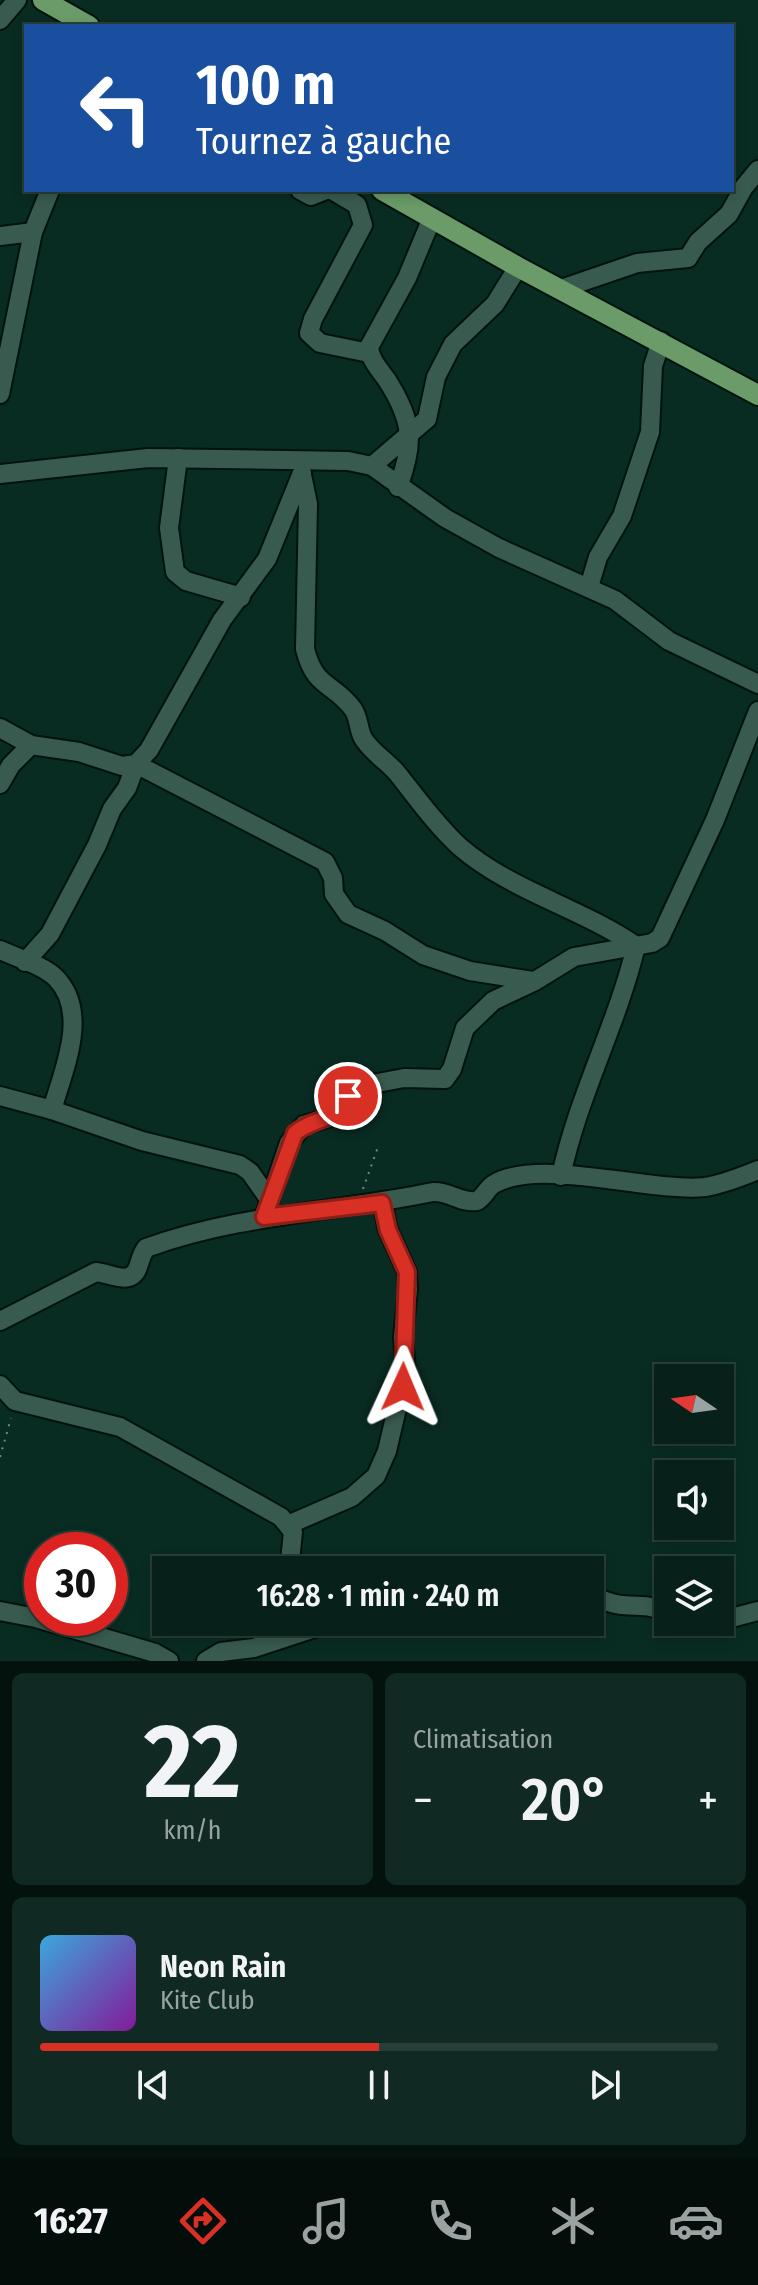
<!DOCTYPE html>
<html lang="fr">
<meta charset="utf-8">
<style>
body{margin:0;font-family:"Fira Sans Condensed",sans-serif;background:#102923;color:#f1f3f6;height:100vh;display:flex;flex-direction:column;font-size:30px;white-space:nowrap}
*{box-sizing:border-box;margin:0}
p{font-size:26px;color:#98a3a2}
.icon{flex:none;width:44px;height:44px;fill:none;stroke:currentColor;stroke-width:2;stroke-linecap:round;stroke-linejoin:round}
.map{position:relative;height:1661px;overflow:hidden}
.sheet{display:flex;flex-direction:column;gap:12px;padding:12px;background:#04120e;flex:1}
.sheet>*{flex:none}
.guide{position:absolute;left:24px;top:24px;width:710px;height:168px;border-radius:0px;box-shadow:0 4px 12px #0003,0 0 0 2px #283e39;background:#1a4fa0;color:#fff;overflow:hidden}
.needle{width:52px;rotate:283deg}
.controls{position:absolute;left:654px;top:1364px;display:grid;gap:16px}
.controls a{display:grid;place-items:center;width:80px;height:80px;border-radius:0px;background:#07211a;box-shadow:0 4px 12px #0003,0 0 0 2px #283e39;font-size:40px}
.speed{position:absolute;left:24px;top:1532px;display:flex;gap:16px;font-size:40px;font-weight:700;text-align:center}
.speed>*{display:grid;place-content:center;width:104px;height:104px;border-radius:50%;background:#07211a;box-shadow:0 4px 12px #0003,0 0 0 2px #283e39;line-height:1}
.speed .limit{border:12px solid #d22;background:#fff;color:#111}
.pin{position:absolute;display:grid;place-items:center;width:68px;height:68px;color:#fff;margin:-34px;border:4px solid #fff;border-radius:50%;box-shadow:0 2px 8px #0007}
.me{position:absolute;width:88px;margin:-44px;rotate:1deg;stroke-linejoin:round;filter:drop-shadow(0 0 6px #0008)}
.turn{display:flex;align-items:center;gap:28px;height:168px;padding:0 40px;font-size:36px}
.turn .icon{width:104px;height:104px;stroke-width:2.5}
.turn b{display:block;font-size:56px;line-height:68px}
.big{font-size:60px;font-weight:600;line-height:1.1}
.sheet .card{flex:1;display:flex;flex-direction:column;justify-content:center;gap:12px;min-width:0;padding:0 28px;border-radius:12px;background:#102923}
.sheet .dial{align-items:center;gap:0}
.dial b{font-size:104px;line-height:1}
.song{display:flex;align-items:center;gap:24px}
.cover{width:96px;height:96px;border-radius:12px;background:linear-gradient(135deg,hsl(200 70% 55%),hsl(290 70% 35%))}
.played{height:8px;border-radius:4px;background:linear-gradient(90deg,#d93025 50%,#283e39 50%)}
.keys{display:flex;justify-content:space-around;direction:ltr}
.heat{display:flex;justify-content:space-between;align-items:center;font-size:44px;direction:ltr}
.sheet .tiles{flex:1;display:grid;gap:12px;grid-template-columns:1fr 1fr}
.card:last-child{grid-column:span 2}
.trip{position:absolute;left:152px;top:1556px;width:452px;height:80px;border-radius:0px;background:#07211a;box-shadow:0 4px 12px #0003,0 0 0 2px #283e39;font-weight:600;line-height:80px;text-align:center}
.menu{display:flex;height:128px;justify-content:space-around;align-items:center;background:#030d0a;color:#98a3a2}
.menu .icon{width:56px;height:56px}
.menu .current{color:#d93025}
.menu b{font-size:36px;color:#f1f3f6}
.map>svg:first-child{display:block}
.lines{fill:none;stroke-linecap:round;stroke-linejoin:round}
.minor-casing{stroke:#00130c;stroke-width:22}
.major-casing{stroke:#00130c;stroke-width:24}
.path{stroke:#708b82;stroke-width:2;stroke-dasharray:2 6;stroke-linecap:butt}
.minor{stroke:#395b4f;stroke-width:18}
.major{stroke:#6a9b69;stroke-width:20}
.route-casing{stroke:#8d1f18;stroke-width:20}
.route{stroke:#d93025;stroke-width:14}
</style>
<div class="map">
<svg width="758" height="1661" viewBox="0 0 758 1661">
<rect width="100%" height="100%" fill="#092c22"/>
<g class="lines">
<g class="minor-casing">
<g id="minor">
<polyline points="0,20 17,0"/>
<polyline points="300,190 311,196 326,190"/>
<polyline points="332,190 357,205 363,225 313,319 309,333 320,343 369,353"/>
<polyline points="0,236 33,232"/>
<polyline points="561,289 637,263 688,258 698,242 729,214 744,187 758,170"/>
<polyline points="0,394 33,232 50,190"/>
<polyline points="178,458 169,528 175,572 186,581 241,597"/>
<polyline points="372,466 427,419 436,377 453,344 495,304 518,267"/>
<polyline points="0,474 148,458 348,461 372,466 445,518 499,548 615,600 669,641 758,684"/>
<path d="M302 475 308 504 305 649C315 689 333 682 353 709 359 717 358 729 363 738 371 752 386 760 397 773 417 798 436 825 460 847 511 891 581 908 636 946 617 1025 578 1096 561 1176"/>
<path d="M398 487C415 443 413 421 387 380 380 370 370 360 369 347L407 278 432 218"/>
<polyline points="589,587 598,557 622,516 650,432 653,366 661,341"/>
<polyline points="0,728 31,745 79,752 122,766 136,764 149,750 222,620 267,559 302,473"/>
<polyline points="0,784 11,765 31,745"/>
<path d="M0 950C17 958 43 965 56 978 90 1013 63 1071 52 1110"/>
<polyline points="25,962 50,934 97,845 112,809 127,788 136,764 325,862 333,878 334,894 348,914 385,931 423,955 470,971 533,981"/>
<polyline points="0,1096 52,1110 142,1141 240,1165 250,1172 269,1199"/>
<polyline points="264,1217 289,1143 304,1125 335,1116 348,1096 367,1085 404,1078 445,1079 452,1069 465,1028 493,1001 535,981 574,957 652,943 660,938 715,820 758,711"/>
<path d="M0 1321 96 1272C110 1273 131 1287 138 1267 141 1259 141 1255 146 1248 239 1214 337 1212 433 1192 450 1191 459 1203 477 1201 485 1196 487 1188 494 1184 539 1157 653 1193 705 1187 723 1184 741 1177 758 1170"/>
<polyline points="0,1385 15,1401 120,1427 281,1517 293,1532 289,1570"/>
<polyline points="290,1524 352,1497 376,1476 387,1451 406,1370 403,1337 408,1289 407,1272 388,1230 382,1203"/>
<path d="M590 1599C603 1597 610 1605 623 1605 642 1607 651 1603 668 1615"/>
<polyline points="0,1611 36,1618 155,1653 169,1661"/>
<polyline points="720,1621 758,1611"/>
<polyline points="682,1622 716,1622"/>
<polyline points="206,1661 221,1652 254,1648 333,1622"/>
</g>
</g>
<g class="major-casing">
<g id="major">
<polyline points="43,0 89,26"/>
<polyline points="382,190 518,267 758,395"/>
</g>
</g>
<g class="path">
<polyline points="363,1189 379,1144"/>
<polyline points="0,1457 11,1418"/>
</g>
<use href="#minor" class="minor"/>
<use href="#major" class="major"/>
</g>
<g class="lines">
<g class="route-casing">
<path id="route" d="M348 1096C338 1122 314 1117 295 1133L264 1217 382 1203 388 1230 407 1272 403 1387"/>
</g>
<use href="#route" class="route"/>
</g>
</svg>
<div class="controls">
<a><svg class="needle" viewBox="-14 -14 28 28"><path d="M0-13l5 13h-10z" fill="#e53935"/><path d="M0 13l5-13h-10z" fill="#98a3a2"/></svg></a>
<a><svg class="icon" aria-label="sound" viewBox="0 0 24 24"><path d="M4 9h4l5-4v14l-5-4H4zM17 9q2 3 0 6"/></svg></a>
<a><svg class="icon" aria-label="layers" viewBox="0 0 24 24"><path d="M12 4l9 5-9 5-9-5zM3 14l9 5 9-5"/></svg></a>
</div>
<div class="speed"><div class="limit">30</div></div>
<div class="pin" style="left:348px;top:1096px;background:#d93025"><svg class="icon" aria-label="arrive" viewBox="0 0 24 24"><path d="M6 21V4h12l-3 4 3 4H6"/></svg></div>
<svg class="me" style="left:403px;top:1387px" viewBox="-20 -20 40 40"><path d="M0-17L14 15 0 8-14 15z" fill="#d93025" stroke="#fff" stroke-width="4"/></svg>
<div class="trip">16:28 · 1 min · 240 m</div>
<div class="guide">
<div class="turn"><svg class="icon" aria-label="left" viewBox="0 0 24 24"><path d="M17 20v-9H6M10 6l-5 5 5 5"/></svg><div><b>100 m</b>Tournez à gauche</div></div>
</div>
</div>
<section class="sheet">
<div class="tiles">
<div class="card dial"><b>22</b><p>km/h</p></div>
<div class="card"><p>Climatisation</p>
<div class="heat"><a>−</a><b class="big">20°</b><a>+</a></div>
</div>
<div class="card">
<div class="song"><i class="cover"></i><div><b>Neon Rain</b><p>Kite Club</p></div></div>
<div class="played"></div>
<div class="keys"><svg class="icon" aria-label="previous" viewBox="0 0 24 24"><path d="M18 5L8 12l10 7zM5 5v14"/></svg><svg class="icon" aria-label="pause" viewBox="0 0 24 24"><path d="M8 5v14M16 5v14"/></svg><svg class="icon" aria-label="next" viewBox="0 0 24 24"><path d="M6 5l10 7-10 7zM19 5v14"/></svg></div>
</div>
</div>
</section>
<nav class="menu">
<b>16:27</b>
<svg class="icon current" aria-label="directions" viewBox="0 0 24 24"><path d="M12 3l9 9-9 9-9-9zM9 14v-3h6M13 9l2 2-2 2"/></svg>
<svg class="icon" aria-label="music" viewBox="0 0 24 24"><path d="M9 18V5l10-2v13"/><circle cx="6" cy="18" r="3"/><circle cx="16" cy="16" r="3"/></svg>
<svg class="icon" aria-label="phone" viewBox="0 0 24 24"><path d="M5 4h4l2 5-3 2q2 4 5 5l2-3 5 2v4C11 20 4 13 5 4z"/></svg>
<svg class="icon" aria-label="climate" viewBox="0 0 24 24"><path d="M12 3v18M4 7l16 10M4 17L20 7"/></svg>
<svg class="icon" aria-label="car" viewBox="0 0 24 24"><path d="M5 17H2v-5l4-1 3-4h7l3 4 3 1v5h-3M9 17h6M6 11h13"/><circle cx="7" cy="17" r="2"/><circle cx="17" cy="17" r="2"/></svg>
</nav>
